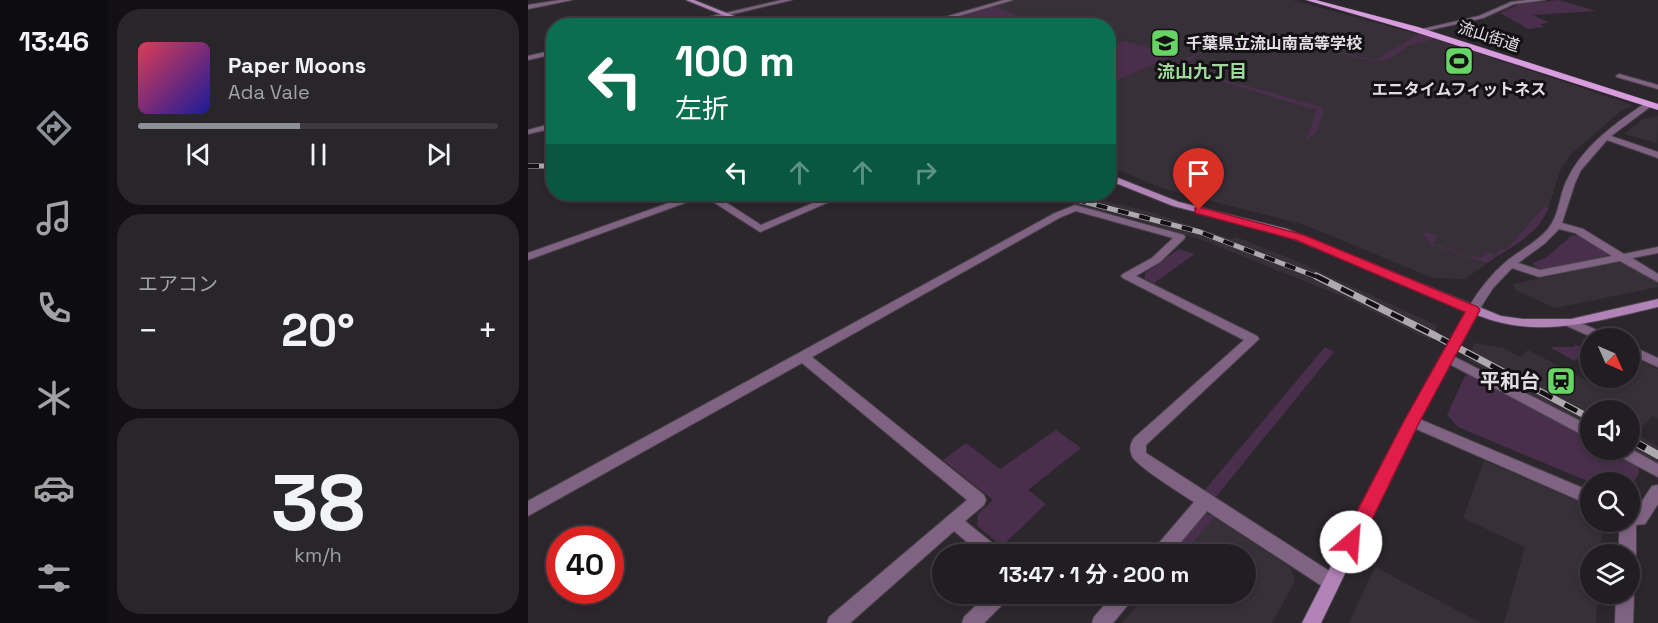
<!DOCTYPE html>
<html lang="ja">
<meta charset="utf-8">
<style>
body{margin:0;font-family:"Space Grotesk","Noto Sans JP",sans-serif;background:#29262a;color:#f1f3f6;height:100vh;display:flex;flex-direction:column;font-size:22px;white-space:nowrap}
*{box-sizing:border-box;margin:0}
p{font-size:20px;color:#a2a2a5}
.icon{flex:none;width:33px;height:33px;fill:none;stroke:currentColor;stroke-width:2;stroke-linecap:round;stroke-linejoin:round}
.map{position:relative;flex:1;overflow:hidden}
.sheet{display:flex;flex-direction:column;gap:9px;padding:9px;background:#121013;width:420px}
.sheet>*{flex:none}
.top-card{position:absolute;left:18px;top:18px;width:570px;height:183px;border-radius:24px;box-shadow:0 3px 9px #0003,0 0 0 2px #3e3b40;background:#0b6e4f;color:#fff;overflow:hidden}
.needle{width:39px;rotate:135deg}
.tools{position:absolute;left:1052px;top:328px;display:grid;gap:12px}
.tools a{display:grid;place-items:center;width:60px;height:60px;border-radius:50%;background:#211d22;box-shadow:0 3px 9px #0003,0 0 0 2px #3e3b40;font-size:30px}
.speed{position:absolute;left:18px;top:526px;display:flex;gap:12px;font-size:30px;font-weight:700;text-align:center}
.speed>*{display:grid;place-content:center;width:78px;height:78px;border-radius:50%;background:#211d22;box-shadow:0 3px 9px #0003,0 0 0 2px #3e3b40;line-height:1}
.speed .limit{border:9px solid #d22;background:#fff;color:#111}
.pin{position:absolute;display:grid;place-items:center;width:51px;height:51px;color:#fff;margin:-62px -26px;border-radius:50% 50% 50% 0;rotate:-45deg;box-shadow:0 0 6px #0007}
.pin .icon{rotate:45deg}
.me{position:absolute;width:66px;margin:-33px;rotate:27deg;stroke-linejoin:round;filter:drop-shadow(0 0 4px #0008)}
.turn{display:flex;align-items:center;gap:21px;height:126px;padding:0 30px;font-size:27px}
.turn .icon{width:78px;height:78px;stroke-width:2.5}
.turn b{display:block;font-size:42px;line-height:51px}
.lanes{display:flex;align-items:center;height:57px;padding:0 30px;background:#0003;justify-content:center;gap:30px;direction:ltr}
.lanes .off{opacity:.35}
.big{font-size:45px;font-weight:700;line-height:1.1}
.sheet .card{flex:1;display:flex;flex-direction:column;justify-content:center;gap:9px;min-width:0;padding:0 21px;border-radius:24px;background:#29262a}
.sheet .dial{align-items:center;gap:0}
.dial b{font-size:78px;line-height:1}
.song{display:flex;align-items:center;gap:18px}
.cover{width:72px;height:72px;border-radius:9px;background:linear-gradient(135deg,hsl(350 70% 55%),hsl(240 70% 35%))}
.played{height:6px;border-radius:3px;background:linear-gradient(90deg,#8c9099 45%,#3e3b40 45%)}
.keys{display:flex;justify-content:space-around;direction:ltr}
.heat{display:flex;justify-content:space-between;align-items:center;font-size:33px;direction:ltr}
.trip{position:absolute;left:404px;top:544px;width:324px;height:60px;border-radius:30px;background:#211d22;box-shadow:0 3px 9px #0003,0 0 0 2px #3e3b40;font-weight:700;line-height:60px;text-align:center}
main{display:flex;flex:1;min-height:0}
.menu{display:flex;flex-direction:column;width:108px;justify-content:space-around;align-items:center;background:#0d0c0e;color:#a2a2a5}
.menu .icon{width:42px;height:42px}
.menu .on{color:#8c9099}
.menu b{font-size:27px;color:#f1f3f6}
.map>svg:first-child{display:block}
.built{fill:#383039}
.green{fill:#492f4c}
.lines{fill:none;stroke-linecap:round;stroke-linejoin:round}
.street-casing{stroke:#49444a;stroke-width:2}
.secondary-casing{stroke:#49444a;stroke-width:2}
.primary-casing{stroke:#49444a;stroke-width:1}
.street{fill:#806383;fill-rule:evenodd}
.secondary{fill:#b283b7;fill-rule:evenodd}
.primary{fill:#d89cdf;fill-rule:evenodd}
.rail-far2-casing{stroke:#ada9ae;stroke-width:5}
.rail-far1-casing{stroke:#ada9ae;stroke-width:7}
.rail-casing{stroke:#ada9ae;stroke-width:8}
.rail-far2{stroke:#131113;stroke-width:4;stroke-dasharray:11;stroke-linecap:butt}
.rail-far1{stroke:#131113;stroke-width:4.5;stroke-dasharray:14;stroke-linecap:butt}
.rail{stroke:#131113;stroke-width:6;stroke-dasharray:19;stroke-linecap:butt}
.route{fill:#e11d48;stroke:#92132f;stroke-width:1.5}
.labels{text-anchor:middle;stroke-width:6;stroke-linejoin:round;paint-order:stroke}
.far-street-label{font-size:16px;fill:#e2dfe3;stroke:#131113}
.far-poi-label{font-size:16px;font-weight:bold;fill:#e2dfe3;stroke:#131113;text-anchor:start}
.far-neighbourhood-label{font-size:18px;font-weight:bold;fill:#a0d89d;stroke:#131113}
.poi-label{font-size:20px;font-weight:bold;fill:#e2dfe3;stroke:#131113;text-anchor:end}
</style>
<main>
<nav class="menu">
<b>13:46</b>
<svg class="icon on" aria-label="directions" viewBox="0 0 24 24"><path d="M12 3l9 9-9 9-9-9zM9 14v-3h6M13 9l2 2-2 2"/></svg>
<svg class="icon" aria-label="music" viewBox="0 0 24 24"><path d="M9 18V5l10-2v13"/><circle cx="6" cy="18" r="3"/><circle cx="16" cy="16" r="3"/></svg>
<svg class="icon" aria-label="phone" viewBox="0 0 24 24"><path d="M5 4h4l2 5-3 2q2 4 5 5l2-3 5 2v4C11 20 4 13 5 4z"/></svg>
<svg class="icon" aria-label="climate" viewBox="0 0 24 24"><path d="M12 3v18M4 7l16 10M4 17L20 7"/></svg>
<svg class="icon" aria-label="car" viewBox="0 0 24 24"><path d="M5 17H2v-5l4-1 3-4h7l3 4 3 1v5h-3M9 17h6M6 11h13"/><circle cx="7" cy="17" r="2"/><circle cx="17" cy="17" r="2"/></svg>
<svg class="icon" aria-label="filters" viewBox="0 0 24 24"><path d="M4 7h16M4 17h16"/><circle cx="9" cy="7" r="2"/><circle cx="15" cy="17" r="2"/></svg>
</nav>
<section class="sheet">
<div class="card">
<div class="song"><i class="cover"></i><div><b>Paper Moons</b><p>Ada Vale</p></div></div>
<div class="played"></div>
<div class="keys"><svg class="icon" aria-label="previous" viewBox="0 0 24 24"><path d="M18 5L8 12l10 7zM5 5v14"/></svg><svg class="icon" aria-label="pause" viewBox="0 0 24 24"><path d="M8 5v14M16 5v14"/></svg><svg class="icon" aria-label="next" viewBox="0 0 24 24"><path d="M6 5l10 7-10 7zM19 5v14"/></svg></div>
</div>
<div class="card"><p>エアコン</p>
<div class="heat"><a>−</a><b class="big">20°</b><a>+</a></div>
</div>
<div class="card dial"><b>38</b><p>km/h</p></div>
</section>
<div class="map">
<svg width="1130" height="623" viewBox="0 0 1130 623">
<rect width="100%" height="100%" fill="#2c272d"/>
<g class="built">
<polygon points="488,0 764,0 904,38 1105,105 1092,112 1042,155 1032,171 1020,209 1009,228 937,279 905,278 777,225 633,188 581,166 581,87 588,83 581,80 580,26 399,25"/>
<polygon points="1130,116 1129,143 1096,134 1115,119"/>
<polygon points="506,194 545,194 619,211 703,239 708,237 766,260 910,326 902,340 811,295 677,241 610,220"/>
<polygon points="1088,262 1100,265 1130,283 1130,287 1027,308 987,290 986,284"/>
<polygon points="946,343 976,348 992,357 1000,350 1069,386 1078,378 1101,378 1101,358 1109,359 1130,369 1130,419 1125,416 1107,434 1130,446 1130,464 1101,449 1101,411 1062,411 1062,427 940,360"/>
<polygon points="956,461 1062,506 1062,522 1075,522 1072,555 1062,555 1062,594 1070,594 1068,623 976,623 997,547 935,518"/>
<polygon points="687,517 762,567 767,581 744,623 594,623 619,594 717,594 717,555 653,555"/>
<polygon points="847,567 953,623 821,623"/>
</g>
<g class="green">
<polygon points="1031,0 1068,11 1005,15 1021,23 1012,24 1016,27 1000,29 972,13 992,4"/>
<polygon points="467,7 490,16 494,25 415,25 416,21"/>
<path d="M720 31 848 60 891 34 906 39 880 46 861 59 848 61C812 55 759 34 724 36 707 37 674 52 659 62L658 66 666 71 793 107 796 110 788 133 778 140 789 110 642 66Z"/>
<polygon points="595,41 596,41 648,55 589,80 581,77 581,46"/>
<path d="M1017 206 1020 209C1009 236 981 248 958 263L903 244 893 231 909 236 905 243 943 257 945 255 954 258 959 252 967 255 973 249 978 250Z"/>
<polygon points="1044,235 1053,236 1079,252 1079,256 1013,270 1004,264 1019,257"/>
<polygon points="651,249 667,254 626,283 617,279 617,273"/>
<polygon points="1046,345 1053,346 1060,351 1046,361 1022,347 1047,347"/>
<polygon points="797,347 806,352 687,498 676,491"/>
<path d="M945 374 1062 439V450C1082 450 1096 454 1111 468V474L1101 488V483H1064L930 427 919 415 937 376Z"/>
<polygon points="528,430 553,448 500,490 518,504 474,546 449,526 450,514 465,500 415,460 438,443 472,469"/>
<polygon points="676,513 687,517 654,555 641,555"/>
</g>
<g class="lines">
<g class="street-casing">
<g id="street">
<polygon points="32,0 44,0 0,9 0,5"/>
<polygon points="254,0 264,0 154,26 141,26"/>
<polygon points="476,0 485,0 397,26 386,26"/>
<polygon points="999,0 1017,0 986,4 955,18 893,32 890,30 951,16 983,2"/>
<polygon points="26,50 26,54 0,60 0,56"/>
<polygon points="1091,74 1130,85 1130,89 1089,77 1088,76"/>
<path d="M1119 102 1126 104 1083 136 1130 152V158L1079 140 1053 170 1047 183 1034 223 1055 229 1096 254 1130 247V253L1104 258 1130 274V282L1092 261 1011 277 984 268 965 288 949 313H941L939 310C950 291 963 274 980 260 993 250 1009 242 1020 229 1031 216 1031 197 1038 182 1054 146 1088 123 1119 102ZM1031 229 1047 233 1084 256 1012 270 990 263 1016 244Z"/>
<polygon points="26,123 26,128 0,134 0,130"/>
<polygon points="166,194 185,194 233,225 297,198 293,194 303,194 310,198 232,232 176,196 0,260 0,253"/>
<path d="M547 205 656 235 657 237 656 239 632 262 608 276 729 336 731 339 618 445V453L809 576 812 582 809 588 803 590 797 588 679 511 642 555H622L625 550 666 502C655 495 607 465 604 456 601 449 602 444 606 438L716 340 595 278 593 276 595 274 624 258 645 238 548 211 533 217 284 357 456 495 458 500 456 505 437 521 473 550 476 555H454L426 531 322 623H299L301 617 439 500 274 363 0 516V501L527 213Z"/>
<polygon points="1043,319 1083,336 1085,339 1068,339 1039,326 1037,323"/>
<polygon points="1101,345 1130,358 1130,367 1101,354"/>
<polygon points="919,353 1062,426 1062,439 914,360 913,357 914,354"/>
<polygon points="884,416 1062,491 1062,505 879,425 877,421 879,417"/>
<polygon points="1101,448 1130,464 1130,477 1087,454 1084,450 1101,450"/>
<polygon points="1130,485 1130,504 1117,524 1108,525 1108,555 1105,560 1101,562 1101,555 1090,555 1092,522 1101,522 1101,508 1108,510 1124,486"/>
<polygon points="1101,587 1106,594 1105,623 1087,623 1088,594 1101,594"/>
<polygon points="460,594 482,594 479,600 456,623 434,623 436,617"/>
<polygon points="586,594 607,594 604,600 585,623 564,623 566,617"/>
</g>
</g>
<g class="secondary-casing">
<g id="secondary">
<polygon points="158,0 166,0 231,26 222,26"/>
<path d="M580 174 651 202 759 229 973 316 995 319H1043L1130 299V307C1068 321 1011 340 949 315L891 421 793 623H774L877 421 939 310 751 233 645 206 580 180Z"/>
</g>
</g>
<g class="primary-casing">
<polygon id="primary" points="778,0 788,0 890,27 1130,104 1130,110 884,31"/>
</g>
<use href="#street" class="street"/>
<use href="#secondary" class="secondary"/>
<use href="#primary" class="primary"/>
<g class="rail-far2-casing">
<g id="rail-far2">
<polyline points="0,166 26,166"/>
<polyline points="526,194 672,232 792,278"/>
</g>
</g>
<g class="rail-far1-casing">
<polyline id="rail-far1" points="788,276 908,336 1062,418"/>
</g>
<g class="rail-casing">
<polyline id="rail" points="1101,439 1130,455"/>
</g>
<use href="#rail-far2" class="rail-far2"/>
<use href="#rail-far1" class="rail-far1"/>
<use href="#rail" class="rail"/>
</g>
<polygon class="route" points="671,207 776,235 950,307 952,310 892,421 830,548 823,550 816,548 813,542 876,421 937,312 768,240 667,213 667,208"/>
<defs>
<g id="school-square" transform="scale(1.5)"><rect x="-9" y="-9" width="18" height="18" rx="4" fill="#67d466" stroke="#131113"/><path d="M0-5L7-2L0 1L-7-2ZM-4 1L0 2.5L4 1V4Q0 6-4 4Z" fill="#111"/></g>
<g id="stadium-square" transform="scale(1.5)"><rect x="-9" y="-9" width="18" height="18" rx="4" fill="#67d466" stroke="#131113"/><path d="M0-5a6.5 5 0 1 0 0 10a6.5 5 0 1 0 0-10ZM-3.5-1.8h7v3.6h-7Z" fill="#111"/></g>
<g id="station-square" transform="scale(1.5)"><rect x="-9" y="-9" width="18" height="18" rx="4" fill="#67d466" stroke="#131113"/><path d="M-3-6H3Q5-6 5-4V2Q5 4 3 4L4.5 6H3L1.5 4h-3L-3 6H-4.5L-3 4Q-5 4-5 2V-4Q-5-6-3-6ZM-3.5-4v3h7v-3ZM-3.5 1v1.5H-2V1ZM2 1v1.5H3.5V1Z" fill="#111"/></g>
</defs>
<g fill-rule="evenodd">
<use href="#school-square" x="637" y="43"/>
<use href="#stadium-square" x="931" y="61"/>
<use href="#station-square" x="1033" y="381"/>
</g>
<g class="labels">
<g class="far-street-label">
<text transform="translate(961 36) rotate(18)" y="6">流山街道</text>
</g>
<g class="far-poi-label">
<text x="658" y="49">千葉県立流山南高等学校</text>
<text x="931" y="95" text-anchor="middle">エニタイムフィットネス</text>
</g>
<g class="far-neighbourhood-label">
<text x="674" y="78">流山九丁目</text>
</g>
<g class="poi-label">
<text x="1012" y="388">平和台</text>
</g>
</g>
</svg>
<div class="tools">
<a><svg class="needle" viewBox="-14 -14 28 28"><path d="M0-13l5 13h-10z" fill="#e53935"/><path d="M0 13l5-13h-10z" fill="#a2a2a5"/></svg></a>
<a><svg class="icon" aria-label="sound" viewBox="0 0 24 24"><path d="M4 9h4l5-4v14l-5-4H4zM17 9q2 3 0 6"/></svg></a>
<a><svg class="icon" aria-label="search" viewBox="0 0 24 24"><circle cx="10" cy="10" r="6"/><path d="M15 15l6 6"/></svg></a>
<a><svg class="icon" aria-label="layers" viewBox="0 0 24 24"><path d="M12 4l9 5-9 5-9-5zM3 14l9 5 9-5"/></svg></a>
</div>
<div class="speed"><div class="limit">40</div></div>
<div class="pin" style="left:671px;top:210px;background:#d93025"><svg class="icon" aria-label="arrive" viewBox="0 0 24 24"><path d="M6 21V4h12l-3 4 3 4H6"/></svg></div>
<svg class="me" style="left:823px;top:542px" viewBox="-20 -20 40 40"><circle r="19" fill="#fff"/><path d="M0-13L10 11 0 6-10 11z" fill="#e11d48"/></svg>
<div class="trip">13:47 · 1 分 · 200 m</div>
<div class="top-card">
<div class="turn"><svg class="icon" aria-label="left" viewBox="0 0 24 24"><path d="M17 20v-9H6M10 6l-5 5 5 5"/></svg><div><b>100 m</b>左折</div></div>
<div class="lanes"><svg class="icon" aria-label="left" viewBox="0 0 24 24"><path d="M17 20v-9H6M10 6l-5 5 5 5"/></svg><svg class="icon off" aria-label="ahead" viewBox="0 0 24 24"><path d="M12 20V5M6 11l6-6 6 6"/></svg><svg class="icon off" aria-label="ahead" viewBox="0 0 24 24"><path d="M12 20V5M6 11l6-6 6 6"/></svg><svg class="icon off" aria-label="right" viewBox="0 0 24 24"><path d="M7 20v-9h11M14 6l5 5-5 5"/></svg></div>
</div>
</div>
</main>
